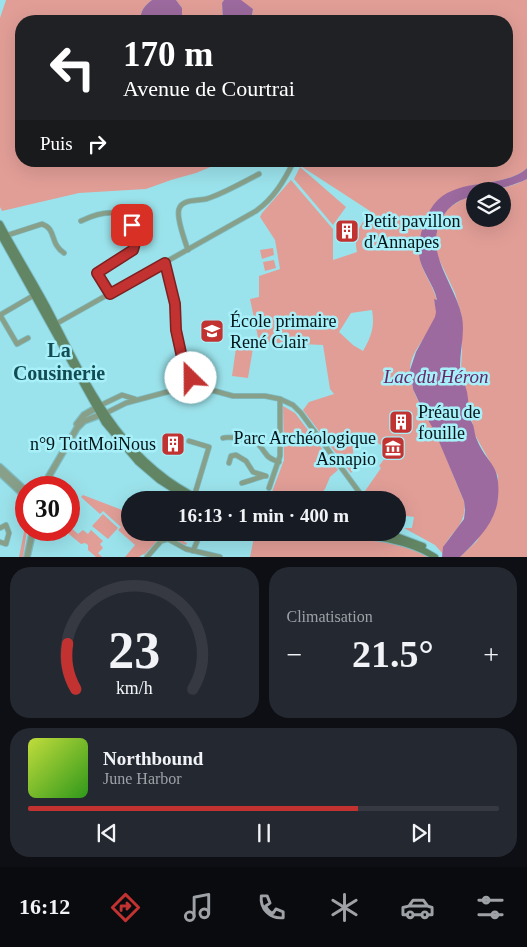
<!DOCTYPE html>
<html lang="fr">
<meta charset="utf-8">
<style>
body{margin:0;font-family:"Times New Roman",serif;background:#242831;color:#f1f3f6;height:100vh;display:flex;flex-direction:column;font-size:19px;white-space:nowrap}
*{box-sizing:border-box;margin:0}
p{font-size:16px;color:#9ea1a6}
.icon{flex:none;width:28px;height:28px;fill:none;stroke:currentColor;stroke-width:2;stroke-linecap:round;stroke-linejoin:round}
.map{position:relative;height:557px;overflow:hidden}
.sheet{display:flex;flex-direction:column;gap:10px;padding:10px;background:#0d0f14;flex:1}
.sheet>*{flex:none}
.hud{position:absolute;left:15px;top:15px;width:498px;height:152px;border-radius:20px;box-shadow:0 5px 20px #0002;background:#202124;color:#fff;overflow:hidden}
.buttons{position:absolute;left:466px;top:182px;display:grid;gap:10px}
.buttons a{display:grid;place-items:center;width:45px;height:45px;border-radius:50%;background:#171b24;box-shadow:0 5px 20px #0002;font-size:25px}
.speed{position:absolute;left:15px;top:476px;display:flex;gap:10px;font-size:25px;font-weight:700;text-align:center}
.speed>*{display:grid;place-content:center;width:65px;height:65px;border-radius:50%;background:#171b24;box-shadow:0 5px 20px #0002;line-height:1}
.speed .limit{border:8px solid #d22;background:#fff;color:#111}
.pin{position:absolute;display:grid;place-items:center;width:42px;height:42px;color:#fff;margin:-21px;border-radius:10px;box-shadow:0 2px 8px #0006}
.me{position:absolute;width:55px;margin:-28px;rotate:337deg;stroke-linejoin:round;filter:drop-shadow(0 0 4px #0008)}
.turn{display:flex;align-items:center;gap:18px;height:105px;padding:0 25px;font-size:22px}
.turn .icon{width:65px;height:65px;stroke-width:2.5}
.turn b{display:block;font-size:35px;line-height:42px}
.then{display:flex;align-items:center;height:48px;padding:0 25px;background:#0003;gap:10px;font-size:19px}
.big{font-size:38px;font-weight:700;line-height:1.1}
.sheet .widget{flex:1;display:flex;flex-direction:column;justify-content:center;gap:8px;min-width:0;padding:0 18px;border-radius:20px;background:#242831}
.sheet .dial{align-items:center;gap:0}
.dial svg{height:130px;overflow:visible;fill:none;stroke:#363941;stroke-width:7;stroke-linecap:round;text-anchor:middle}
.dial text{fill:#f1f3f6;stroke:none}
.song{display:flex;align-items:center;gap:15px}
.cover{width:60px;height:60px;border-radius:8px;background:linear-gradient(135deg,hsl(70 70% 55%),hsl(110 70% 35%))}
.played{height:5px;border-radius:2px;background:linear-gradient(90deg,#c13231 70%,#363941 70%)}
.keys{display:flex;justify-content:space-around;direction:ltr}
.heat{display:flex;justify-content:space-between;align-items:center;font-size:28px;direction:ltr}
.sheet .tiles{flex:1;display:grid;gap:10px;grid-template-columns:1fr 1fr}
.widget:last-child{grid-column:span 2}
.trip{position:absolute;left:121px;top:491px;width:285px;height:50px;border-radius:25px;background:#171b24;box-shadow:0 5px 20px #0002;font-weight:700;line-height:50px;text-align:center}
.dock{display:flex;height:80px;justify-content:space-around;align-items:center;background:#090b0e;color:#9ea1a6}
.dock .icon{width:35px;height:35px}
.dock .current{color:#c13231}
.dock b{font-size:22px;color:#f1f3f6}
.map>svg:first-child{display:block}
.green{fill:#e19e97;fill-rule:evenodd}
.water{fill:#9c6a9e}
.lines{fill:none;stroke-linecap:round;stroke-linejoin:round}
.minor-casing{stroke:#7fbec6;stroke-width:6}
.tertiary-casing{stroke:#7fbec6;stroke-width:8}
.secondary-casing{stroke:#7fbec6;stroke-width:8}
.minor{stroke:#88a089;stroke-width:4.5}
.tertiary{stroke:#88a089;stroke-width:5.5}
.secondary{stroke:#628564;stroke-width:6}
.route-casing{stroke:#7d2020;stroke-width:12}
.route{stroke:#c13231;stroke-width:9}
.labels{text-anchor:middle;stroke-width:5;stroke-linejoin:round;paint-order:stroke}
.poi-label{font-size:18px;fill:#011417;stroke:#a8f0f9;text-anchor:start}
.water-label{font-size:19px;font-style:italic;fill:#652768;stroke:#a8f0f9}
.quarter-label{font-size:20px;font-weight:bold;fill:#124b52;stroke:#a8f0f9}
</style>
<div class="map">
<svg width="527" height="557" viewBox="0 0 527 557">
<rect width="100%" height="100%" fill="#9be3ec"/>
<g class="green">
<path d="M6 0H152C145 5 139 12 141 21H21V161H225L196 173 171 180 146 189 79 193 2 211 0 207V18Z"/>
<polygon points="176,0 224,0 222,3 223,21 182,21 182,8"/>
<path d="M238 0H527V168C523 172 519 174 514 176 483 189 444 179 427 217 422 228 419 245 420 258 421 271 434 286 437 301L434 300C435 305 437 310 436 315 432 334 410 349 410 370 410 394 426 413 436 433 446 456 454 478 464 501 468 530 444 533 443 554L435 545 404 528H412L414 517 398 515V500H372L365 491 381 468 379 466 390 451 373 440 370 445 367 442 363 436C357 440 353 446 353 453L355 454V457L350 462 355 468 351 473 303 410 309 402 334 394 330 389 323 345 259 342 250 299 259 297V276L280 269 275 240 260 217 262 213 291 180 333 229V260L357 252C353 232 360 227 370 211L293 161H506V21H251L253 9ZM372 310C375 327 371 337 363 351L353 345 339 332 351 313Z"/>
<polygon points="300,167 346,207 333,225 294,179"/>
<polygon points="527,179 527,557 460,557 477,541 498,500 498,476 475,435 461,370 462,350 462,317 455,293 437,255 435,245 437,229 445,213 450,207 463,199 475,196 475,219 502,219 502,191 493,191 516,184"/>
<polygon points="273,248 274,255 262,259 260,250"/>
<polygon points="274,260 276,268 265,271 263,262"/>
<polygon points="243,347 253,348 248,378 232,376 236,348"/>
<polygon points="283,406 295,413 338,470 330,477 325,489 316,500 269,500 284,460"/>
<polygon points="337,494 347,494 352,500 329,500"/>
<path d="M83 495 130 513V532L168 533 187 543 186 545C177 542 171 535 160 538L144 555 143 554 139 557H125L135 545 118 530 121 527 103 511 100 514 81 497Z"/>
<polygon points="103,514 118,528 108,539 92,526"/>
<polygon points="26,522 27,530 23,557 19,557"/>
<polygon points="69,526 78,534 83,530 88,534 91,530 103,541 100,544 103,548 98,553 102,557 96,557 88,550 88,545 85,543 81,544 64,530 69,530"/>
<polygon points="255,532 299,533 376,540 411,547 431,557 250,557"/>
</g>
<g class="water">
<path d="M152 0H176L182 8V21H141C139 12 145 5 152 0Z"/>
<polygon points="224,0 241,0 253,9 251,21 223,21 222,3"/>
<path d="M527 168V179C510 187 494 191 475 191V196C460 199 450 204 442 218 423 253 455 283 462 317 465 334 460 350 460 366 461 375 465 384 467 392 469 401 468 410 470 418 471 422 474 425 474 429 475 433 475 436 477 440 488 466 501 463 498 498 496 522 477 541 460 557H442L443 547 464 519 465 510 464 501 435 432 424 413 413 389 410 370 416 352 435 317 436 312 434 299 437 300C434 284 420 270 419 254 418 242 422 227 427 216 444 178 482 189 514 176 519 174 523 172 527 168Z"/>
</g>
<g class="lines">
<g class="minor-casing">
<g id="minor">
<path d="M81 221C100 212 128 205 134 231 136 238 136 244 133 251L97 273 110 295"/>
<path d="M5 236 42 224C57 229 49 243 64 253"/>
<path d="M188 250C185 241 176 218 179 209 182 199 197 201 206 199 223 194 243 182 259 174"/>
<polyline points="165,263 175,304 176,330 183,362 191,378 191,385"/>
<polyline points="0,315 17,344 28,338"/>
<polyline points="0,315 36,294"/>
<path d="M54 325 256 211C274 198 284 181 294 161"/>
<polyline points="99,406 122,395 135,399"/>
<polyline points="104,414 126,403 193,385 233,396 265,396 280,399 293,405 301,413 365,500"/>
<path d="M223 438C229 436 254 440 258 444 268 454 264 457 279 462"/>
<polyline points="189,441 209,447 193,500"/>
<polyline points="229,463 231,456 236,455 246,461 253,472 266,476"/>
<polyline points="242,483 264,476"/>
<polyline points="269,488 280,456 280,399"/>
<polyline points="0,528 6,525 9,533 6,544 0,542"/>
<polyline points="193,551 201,532"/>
<polyline points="147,557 161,541 168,539 186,549 220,557"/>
</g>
</g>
<g class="tertiary-casing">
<g id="tertiary">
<polyline points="77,424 84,415 96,408"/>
<polyline points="0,467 26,491"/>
<polyline points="0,473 26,497"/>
<polyline points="42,488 77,428 84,421 100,415"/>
<polyline points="27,557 33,530"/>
</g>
</g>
<g class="secondary-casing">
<g id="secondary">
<path d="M0 224C15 252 32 279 47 307 87 384 119 461 202 500"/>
<polyline points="0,234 105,423 138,462 159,480 190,500"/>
<path d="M328 532C364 536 404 537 435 557"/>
<polyline points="374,532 399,537 423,546"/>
</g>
</g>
<use href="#minor" class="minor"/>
<use href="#tertiary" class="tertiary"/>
<use href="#secondary" class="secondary"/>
</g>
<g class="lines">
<g class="route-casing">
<polyline id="route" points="132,225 136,240 133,250 97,273 110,294 165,263 175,304 176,330 183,362 191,378"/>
</g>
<use href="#route" class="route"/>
</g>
<defs>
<g id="building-square" transform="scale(1.25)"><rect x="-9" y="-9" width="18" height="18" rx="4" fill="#c13231" stroke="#a8f0f9"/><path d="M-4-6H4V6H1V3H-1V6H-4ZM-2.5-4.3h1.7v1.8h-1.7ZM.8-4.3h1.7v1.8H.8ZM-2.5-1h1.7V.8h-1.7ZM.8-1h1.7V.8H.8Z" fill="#fff"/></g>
<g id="school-square" transform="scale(1.25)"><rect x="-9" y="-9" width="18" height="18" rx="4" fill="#c13231" stroke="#a8f0f9"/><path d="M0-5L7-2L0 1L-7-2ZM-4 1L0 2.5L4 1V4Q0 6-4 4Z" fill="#fff"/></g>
<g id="museum-square" transform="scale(1.25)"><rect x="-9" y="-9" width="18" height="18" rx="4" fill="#c13231" stroke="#a8f0f9"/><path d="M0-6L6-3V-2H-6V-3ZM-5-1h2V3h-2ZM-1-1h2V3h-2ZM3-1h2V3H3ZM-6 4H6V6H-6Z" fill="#fff"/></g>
</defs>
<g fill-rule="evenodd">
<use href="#building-square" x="347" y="231"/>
<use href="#school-square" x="212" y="331"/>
<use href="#building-square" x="401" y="422"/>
<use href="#building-square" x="173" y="444"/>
<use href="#museum-square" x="393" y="448"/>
</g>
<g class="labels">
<g class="poi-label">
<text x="364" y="227">Petit pavillon<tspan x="364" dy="21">d'Annapes</tspan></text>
<text x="230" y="327">École primaire<tspan x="230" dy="21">René Clair</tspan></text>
<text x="418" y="418">Préau de<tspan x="418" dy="21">fouille</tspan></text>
<text x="376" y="444" text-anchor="end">Parc Archéologique<tspan x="376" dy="21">Asnapio</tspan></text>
<text x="156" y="450" text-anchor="end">n°9 ToitMoiNous</text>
</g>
<g class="water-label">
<text x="436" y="383">Lac du Héron</text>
</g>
<g class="quarter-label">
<text x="59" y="357">La<tspan x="59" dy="23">Cousinerie</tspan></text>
</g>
</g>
</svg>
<div class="buttons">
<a><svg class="icon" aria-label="layers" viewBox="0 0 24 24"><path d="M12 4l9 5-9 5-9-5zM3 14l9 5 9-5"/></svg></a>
</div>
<div class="speed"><div class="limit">30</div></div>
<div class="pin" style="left:132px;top:225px;background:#d93025"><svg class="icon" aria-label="arrive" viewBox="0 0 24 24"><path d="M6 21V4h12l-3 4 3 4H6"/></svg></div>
<svg class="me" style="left:191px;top:378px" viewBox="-20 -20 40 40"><circle r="19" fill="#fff"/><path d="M0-13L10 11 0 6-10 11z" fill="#c13231"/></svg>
<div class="trip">16:13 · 1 min · 400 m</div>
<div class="hud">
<div class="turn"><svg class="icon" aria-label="left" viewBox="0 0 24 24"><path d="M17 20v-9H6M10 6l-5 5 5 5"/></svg><div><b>170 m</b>Avenue de Courtrai</div></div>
<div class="then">Puis<svg class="icon" aria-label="right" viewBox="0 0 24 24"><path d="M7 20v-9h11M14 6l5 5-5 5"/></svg></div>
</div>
</div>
<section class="sheet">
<div class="tiles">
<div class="widget dial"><svg viewBox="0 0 100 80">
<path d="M14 69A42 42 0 1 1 86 69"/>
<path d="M14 69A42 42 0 0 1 9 41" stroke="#c13231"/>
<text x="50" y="56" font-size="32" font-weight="700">23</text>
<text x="50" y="72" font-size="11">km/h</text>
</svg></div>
<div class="widget"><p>Climatisation</p>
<div class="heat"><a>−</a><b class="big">21.5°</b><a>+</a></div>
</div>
<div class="widget">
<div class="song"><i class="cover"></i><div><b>Northbound</b><p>June Harbor</p></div></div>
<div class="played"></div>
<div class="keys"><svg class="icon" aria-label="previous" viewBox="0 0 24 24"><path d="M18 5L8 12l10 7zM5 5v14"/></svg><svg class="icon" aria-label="pause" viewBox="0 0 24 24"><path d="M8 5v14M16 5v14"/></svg><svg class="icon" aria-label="next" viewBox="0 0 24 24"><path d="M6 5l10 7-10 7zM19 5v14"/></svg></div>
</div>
</div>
</section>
<nav class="dock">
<b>16:12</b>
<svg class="icon current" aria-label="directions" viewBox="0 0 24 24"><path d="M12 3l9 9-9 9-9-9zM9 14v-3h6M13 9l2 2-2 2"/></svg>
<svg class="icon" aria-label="music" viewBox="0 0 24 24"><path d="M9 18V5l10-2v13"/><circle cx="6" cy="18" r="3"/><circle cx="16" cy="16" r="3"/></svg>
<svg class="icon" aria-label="phone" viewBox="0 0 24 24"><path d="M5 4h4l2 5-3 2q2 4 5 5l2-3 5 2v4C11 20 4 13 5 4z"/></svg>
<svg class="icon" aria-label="climate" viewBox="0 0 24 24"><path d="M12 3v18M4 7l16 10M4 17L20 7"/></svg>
<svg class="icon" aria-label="car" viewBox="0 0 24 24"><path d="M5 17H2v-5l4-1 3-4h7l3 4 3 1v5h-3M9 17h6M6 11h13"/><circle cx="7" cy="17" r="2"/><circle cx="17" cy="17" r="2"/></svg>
<svg class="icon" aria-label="filters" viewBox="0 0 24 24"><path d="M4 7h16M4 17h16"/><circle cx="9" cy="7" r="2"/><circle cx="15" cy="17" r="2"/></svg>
</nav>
